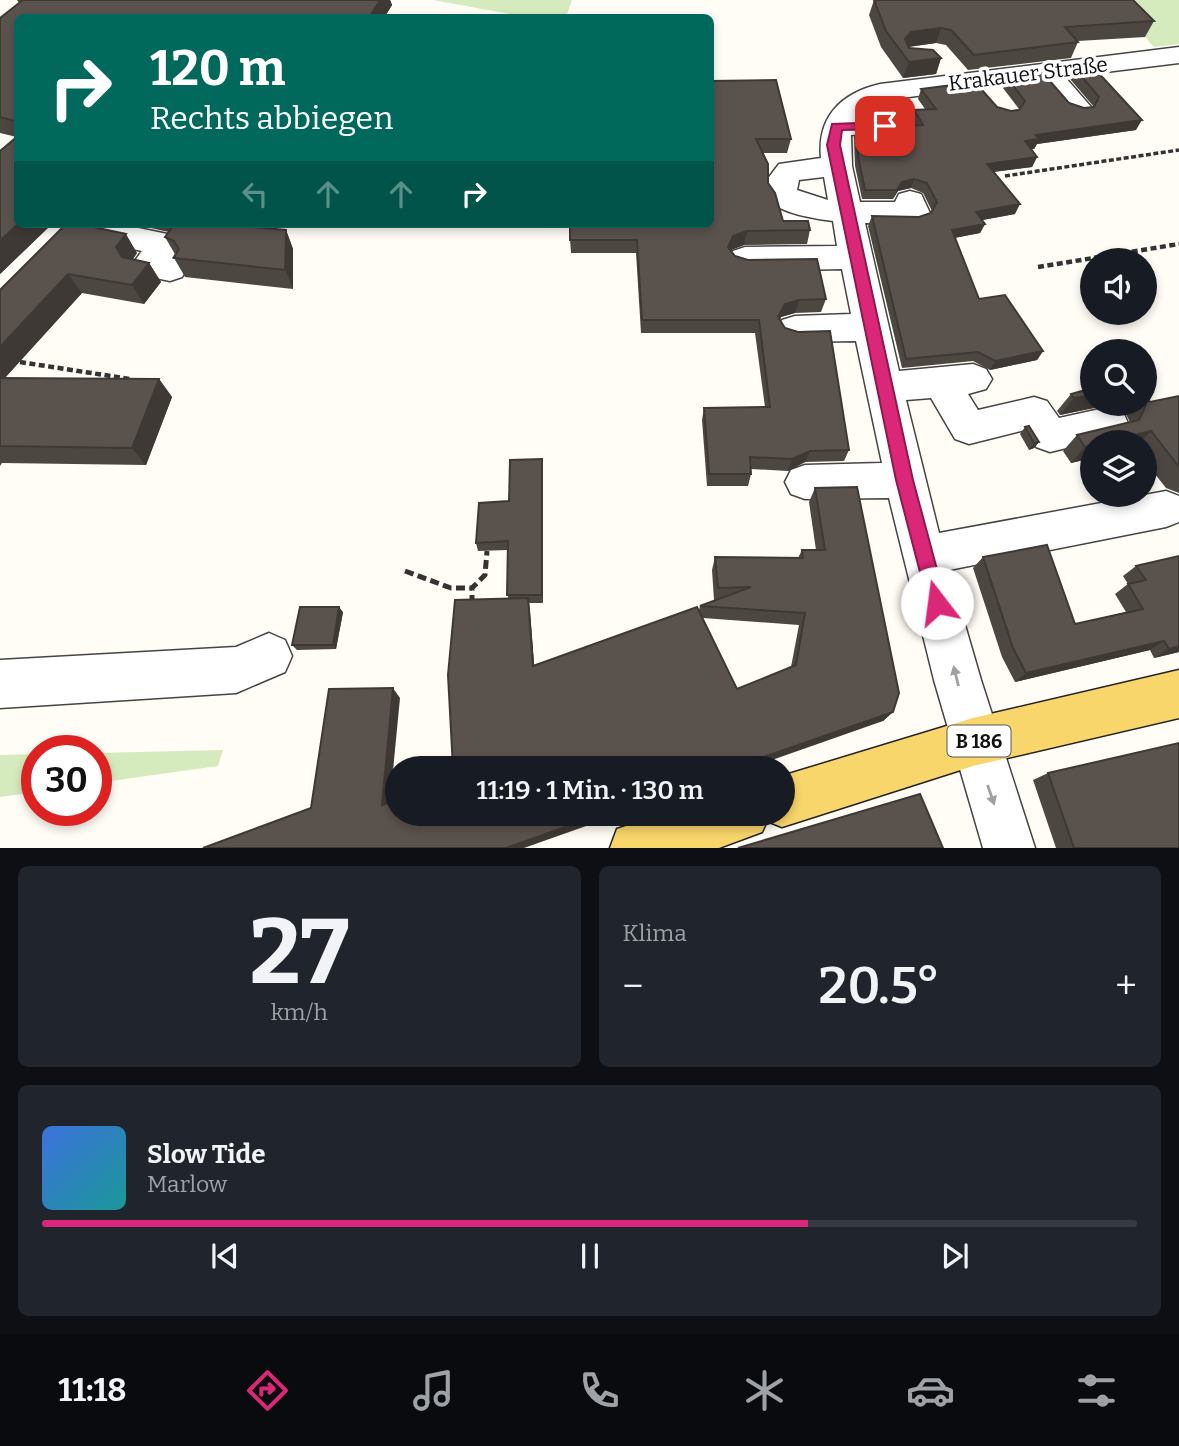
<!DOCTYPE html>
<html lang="de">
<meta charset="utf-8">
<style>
body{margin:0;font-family:Bitter,serif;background:#20242c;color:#f1f3f6;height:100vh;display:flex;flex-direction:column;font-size:26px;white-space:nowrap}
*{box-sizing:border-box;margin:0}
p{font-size:23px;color:#9ea1a6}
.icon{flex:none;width:38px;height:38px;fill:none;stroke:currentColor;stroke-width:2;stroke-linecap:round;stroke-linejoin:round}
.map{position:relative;height:848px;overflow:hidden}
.details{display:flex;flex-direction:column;gap:18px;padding:18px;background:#0d0f14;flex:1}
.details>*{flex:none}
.banner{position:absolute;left:14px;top:14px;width:700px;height:214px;border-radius:10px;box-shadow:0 4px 10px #0003;background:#00695c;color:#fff;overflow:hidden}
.fabs{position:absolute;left:1080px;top:248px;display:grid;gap:14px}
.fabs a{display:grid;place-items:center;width:77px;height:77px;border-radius:50%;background:#171b24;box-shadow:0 4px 10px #0003;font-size:35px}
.speed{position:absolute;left:21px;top:735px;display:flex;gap:14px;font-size:35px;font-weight:700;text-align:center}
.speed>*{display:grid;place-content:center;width:91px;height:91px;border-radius:50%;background:#171b24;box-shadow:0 4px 10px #0003;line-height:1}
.speed .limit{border:10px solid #d22;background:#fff;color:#111}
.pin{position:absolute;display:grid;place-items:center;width:60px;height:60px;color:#fff;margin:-30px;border-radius:14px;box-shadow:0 4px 10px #0006}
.me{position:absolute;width:77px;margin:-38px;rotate:345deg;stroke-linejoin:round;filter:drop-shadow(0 0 5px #0008)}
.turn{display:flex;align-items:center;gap:24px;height:147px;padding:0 21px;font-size:32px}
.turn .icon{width:91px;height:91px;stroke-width:2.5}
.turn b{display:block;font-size:49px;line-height:60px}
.lanes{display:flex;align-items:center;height:66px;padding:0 21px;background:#0003;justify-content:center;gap:35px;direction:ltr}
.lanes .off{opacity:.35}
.big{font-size:52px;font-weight:600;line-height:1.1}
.details .card{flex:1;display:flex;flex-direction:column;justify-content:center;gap:10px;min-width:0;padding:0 24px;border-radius:10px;background:#20242c}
.details .dial{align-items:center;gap:0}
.dial b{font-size:91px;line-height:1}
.song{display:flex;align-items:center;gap:21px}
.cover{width:84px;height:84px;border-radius:10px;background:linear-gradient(135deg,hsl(220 70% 55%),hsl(180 70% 35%))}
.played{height:7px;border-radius:4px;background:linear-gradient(90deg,#db2777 70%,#363941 70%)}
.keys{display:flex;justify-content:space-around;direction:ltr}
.heat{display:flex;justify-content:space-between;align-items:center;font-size:38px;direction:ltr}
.details .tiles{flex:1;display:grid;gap:18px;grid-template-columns:1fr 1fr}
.card:last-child{grid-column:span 2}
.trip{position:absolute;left:385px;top:756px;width:410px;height:70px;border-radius:35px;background:#171b24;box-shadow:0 4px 10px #0003;font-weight:600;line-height:70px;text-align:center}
.tabs{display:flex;height:112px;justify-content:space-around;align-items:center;background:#090b0e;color:#9ea1a6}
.tabs .icon{width:49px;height:49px}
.tabs .selected{color:#db2777}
.tabs b{font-size:32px;color:#f1f3f6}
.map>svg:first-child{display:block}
.green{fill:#d5ebbd}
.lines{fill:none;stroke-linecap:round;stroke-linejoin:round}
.minor-casing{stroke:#444;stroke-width:3}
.major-casing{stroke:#222;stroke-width:3}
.path-far2{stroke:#333;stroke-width:3.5;stroke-dasharray:5 2.5;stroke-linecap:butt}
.path-far1{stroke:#333;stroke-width:4.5;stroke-dasharray:6 3.5;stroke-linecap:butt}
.path{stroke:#333;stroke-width:5;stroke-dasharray:9 4.5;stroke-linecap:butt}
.minor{fill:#fff;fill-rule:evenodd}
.major{fill:#f9d66b;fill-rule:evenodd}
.wall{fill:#4d4742;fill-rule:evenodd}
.shaded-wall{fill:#3f3936}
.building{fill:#5a524d;stroke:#3f3936;stroke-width:2}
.oneway{fill:#a0a0a0}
.route{fill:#db2777;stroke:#8e194d;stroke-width:2}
.labels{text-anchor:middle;stroke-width:7;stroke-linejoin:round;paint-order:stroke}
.shield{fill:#fff;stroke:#585858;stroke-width:2}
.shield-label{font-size:19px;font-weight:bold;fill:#111}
.street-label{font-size:21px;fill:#111;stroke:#fff}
</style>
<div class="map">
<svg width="1179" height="848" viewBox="0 0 1179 848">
<rect width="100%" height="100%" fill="#fffdf5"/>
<g class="green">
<polygon points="433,0 572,0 566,17 526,17"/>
<polygon points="1111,0 1179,0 1179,44 1154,47"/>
<polygon points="223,750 218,766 96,783 96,753"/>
<polygon points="37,754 37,792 0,797 0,755"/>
</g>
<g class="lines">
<g class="minor-casing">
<g id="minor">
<path d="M1179 47V63L1065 77 1092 108 1088 114C1064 120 1053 97 1039 80L886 100 857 117 895 120 899 126 895 132 851 135 852 166 860 202H895L899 194 910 191 921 194 930 213 925 221 914 224 865 223 899 371 973 364 986 369 992 379 986 389 968 394 978 410 1034 397 1047 401 1059 418 1109 407 1123 412 1128 423 1123 434 1050 452 1036 447 1025 430 969 444 955 439 931 398 906 400 939 533 1166 491 1179 496V522L1166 527 949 570 981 680 1035 848H983L934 680 889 498 805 499 791 494 785 482 791 470 805 465 882 463 856 341 795 342 782 338 777 329 782 320 795 316 851 314 842 269 745 271 733 267 728 259 733 251 745 247 837 246 833 221C817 219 776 213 768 198 766 193 766 187 766 181L779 164 821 158C817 117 841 93 880 84ZM824 177 828 200 797 190 799 180Z"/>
<polygon points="64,224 119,224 177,236 181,244 172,258 182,261 187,269 182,277 170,281 136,274 131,266 142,251 67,235 62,227"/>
<polygon points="269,633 285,640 292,656 285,672 236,693 0,708 0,660 236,647"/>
</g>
</g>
<g class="major-casing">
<polygon id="major" points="1179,670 1179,718 973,766 782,827 767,821 762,832 719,848 610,848 617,829 662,814 782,814 782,776 973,718"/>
</g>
<polyline class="path-far2" points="1005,176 1179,150"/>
<g class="path-far1">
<polyline points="1038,267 1179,244"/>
<polyline points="20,362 130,379"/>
</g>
<g class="path">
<polyline points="405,571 451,588 472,588"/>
<polyline points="472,604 472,588 485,575 487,551"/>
</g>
<use href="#minor" class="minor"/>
<use href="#major" class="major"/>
</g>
<g class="wall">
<polygon points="17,0 390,0 392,5 384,18 18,18 18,224 52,224 0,274 0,151 17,137 0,133 0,18 19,3"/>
<polygon points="874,0 1133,0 1154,21 1145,37 1078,41 1078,42 1071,58 968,70 946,45 936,43 909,47 941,58 936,74 903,78 881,47 869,15"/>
<polygon points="1075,69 1136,130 1037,144 1034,149 1031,149 1037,157 1032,167 994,172 1015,214 982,220 985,224 980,233 955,238 979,299 1043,351 1037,360 990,370 973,361 902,368 868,226 872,216 919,217 931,213 932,211 923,193 911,188 898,191 893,199 862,199 855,166 854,137 857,128 914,125 910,120 914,110 925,109 918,99 921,89 1011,111 1019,109 1003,88 1007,78 1084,108 1094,107 1070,79"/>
<polygon points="710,81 791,139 787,153 763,153 768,183 783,221 810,230 807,244 744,245 731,250 735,256 826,299 821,312 795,313 781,317 780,320 849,450 844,461 805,462 788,471 751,469 751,474 748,486 707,486 702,420 704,408 765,407 755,333 641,333 636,253 571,253 569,224 710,224"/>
<polygon points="133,224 267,224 264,228 286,230 293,249 293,289 185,277 174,258 176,256 165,237 169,232"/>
<polygon points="137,253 133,259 149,263 161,282 144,304 82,293 5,378 159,379 172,397 146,465 2,463 0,466 0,290"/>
<polygon points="1071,394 1092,404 1144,404 1144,395 1150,402 1179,396 1179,493 1166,488 1144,460 1144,443 1092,443 1092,458 1071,463 1063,451 1077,435 1130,422 1124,410 1110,405 1060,415 1057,411"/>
<polygon points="1025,427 1039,442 1034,448 1029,450 1020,434"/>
<path d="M542 459 543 603H529L534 665 699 610 700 606 716 600H714L712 570 715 557 798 558 802 550H816L809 502 815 488 893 712 883 721 453 768 508 599V550L478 551 476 543ZM703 618 799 625 791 667 737 689Z"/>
<polygon points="1179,556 1179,652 1154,658 1150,650 1015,682 1002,657 973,568 983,557 1075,624 1126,612 1115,594 1128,584 1123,576 1136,566"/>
<polygon points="343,612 336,649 297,650 292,645"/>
<polygon points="1048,773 1179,848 1056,848 1033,780"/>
</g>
<g class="shaded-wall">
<polygon points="377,0 390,0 392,5 384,18 369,18"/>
<polygon points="941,28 936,43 906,47 905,39 911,32"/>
<polygon points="941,58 936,74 903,78 909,62"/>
<polygon points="1142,120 1136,130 1037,144 1034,149 1020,151 1025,141 1036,135"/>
<polygon points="1037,157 1032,167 983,173 987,164"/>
<polygon points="914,179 911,188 898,191 893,199 897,190 902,182"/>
<polygon points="1020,204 1015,214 972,222 976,212"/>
<polygon points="18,224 52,224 0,274 0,241"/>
<polygon points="245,224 267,224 252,245 243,226"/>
<polygon points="985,224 980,233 947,239 952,230"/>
<polygon points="286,230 293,249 293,289 285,270"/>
<polygon points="747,231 744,245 731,250 728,247 733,236"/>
<polygon points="126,234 137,253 128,266 116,247"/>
<polygon points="149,263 161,282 144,304 132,285"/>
<polygon points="68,274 82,293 0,383 0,347"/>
<polygon points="799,300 795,313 781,317 775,330 778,317 785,304"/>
<polygon points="1043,351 1037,360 990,370 995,361"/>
<polygon points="159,379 172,397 146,465 132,448"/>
<polygon points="1092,395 1092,404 1110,404 1060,415 1074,398"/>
<polygon points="1151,431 1140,443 1103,443"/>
<polygon points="1039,442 1034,448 1029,450 1034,443"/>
<polygon points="1092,445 1092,458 1071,463 1085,447"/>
<polygon points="810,451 805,462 788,471 792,459"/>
<polygon points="542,459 543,469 543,603 542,595"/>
<polygon points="528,598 530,610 535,676 533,666"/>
<polygon points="339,607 343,612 336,649 333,645"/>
<polygon points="1164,641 1150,650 1015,682 1026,673"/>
<polygon points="1179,646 1179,652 1154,658 1169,649"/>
<polygon points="393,688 400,698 389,812 382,805"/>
<polygon points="893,712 883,721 749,768 732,768"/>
<polygon points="602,814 620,814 524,848 506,848"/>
</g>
<g class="building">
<polygon points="23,0 380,0 369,18 18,18 18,122 0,117 0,18"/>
<polygon points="874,0 1133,0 1154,21 1065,27 1078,42 974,55 951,30 941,28 911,32 905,39 909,48 933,50 941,58 909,62 886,31"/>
<polygon points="1093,67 1142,120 1036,135 1039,139 1025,141 1037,157 987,164 1020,204 976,212 985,224 952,230 979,299 1005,295 1043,351 995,361 978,352 906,359 872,216 919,217 931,213 937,202 927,183 914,179 902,182 897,190 865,190 858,156 857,128 923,125 914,110 936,109 921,89 975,82 997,107 1011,111 1019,110 1025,101 1007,78 1043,73 1069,103 1084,108 1094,107 1099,97 1075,69"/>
<polygon points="776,80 791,139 756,139 768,164 768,183 775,193 783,221 808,221 810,230 747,231 733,236 728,247 735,256 748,260 817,259 826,299 799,300 785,304 778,317 785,328 798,332 830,331 849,450 810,451 792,459 750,457 751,474 709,474 704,408 770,407 759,320 642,320 637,240 570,240 570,224 710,224 710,81"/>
<polygon points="18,136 18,224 0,241 0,151"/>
<polygon points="66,224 79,224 126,234 116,247 122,257 149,263 132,285 68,274 0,347 0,290"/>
<polygon points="172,224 245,224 243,226 286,230 285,270 174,258 179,249 174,241 165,237 173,226"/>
<polygon points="0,378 159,379 132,448 0,446"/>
<polygon points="1092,388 1092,395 1074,398 1071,394"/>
<polygon points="1144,395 1150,402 1179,396 1179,467 1151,431 1103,443 1092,443 1092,445 1085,447 1077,435 1139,420 1146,405 1144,403"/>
<polygon points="1029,426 1039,442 1034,443 1025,427"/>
<polygon points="542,459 542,595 507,595 508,541 476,543 479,503 509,501 510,460"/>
<polygon points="857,487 899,693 893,712 732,768 453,768 448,675 455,600 528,598 533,666 697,607 737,689 796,665 805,613 700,606 751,587 718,588 715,557 803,558 802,550 825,550 815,488"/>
<polygon points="1047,545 1075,624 1143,609 1128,584 1146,580 1136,566 1179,556 1179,646 1169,649 1164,641 1026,673 1013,648 983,557"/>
<polygon points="300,607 339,607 333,645 292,645"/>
<polygon points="393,688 382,805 397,800 397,814 602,814 506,848 203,848 311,808 329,689"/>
<polygon points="1179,743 1179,848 1074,848 1048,773"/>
<polygon points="920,794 943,848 738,848"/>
</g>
<defs><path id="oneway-solid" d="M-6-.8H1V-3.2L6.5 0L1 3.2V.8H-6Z" transform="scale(1.75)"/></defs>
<g class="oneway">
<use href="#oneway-solid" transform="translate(956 676) rotate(-104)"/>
<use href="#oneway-solid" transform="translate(991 795) rotate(71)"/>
</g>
<polygon class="route" points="885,122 891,126 889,129 842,130 840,145 913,480 946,603 943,609 937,611 930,609 928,603 896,480 827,145 832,124"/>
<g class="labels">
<rect class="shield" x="947.5" y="725.5" width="63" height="31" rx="5"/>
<g class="shield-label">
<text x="979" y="748">B 186</text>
</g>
<g class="street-label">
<text transform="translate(1028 74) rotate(-7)" y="7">Krakauer Straße</text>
</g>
</g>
</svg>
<div class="fabs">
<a><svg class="icon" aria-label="sound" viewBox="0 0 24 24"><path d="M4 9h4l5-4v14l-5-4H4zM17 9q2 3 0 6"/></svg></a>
<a><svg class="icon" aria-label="search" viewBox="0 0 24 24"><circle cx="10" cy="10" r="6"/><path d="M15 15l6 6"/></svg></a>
<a><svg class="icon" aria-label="layers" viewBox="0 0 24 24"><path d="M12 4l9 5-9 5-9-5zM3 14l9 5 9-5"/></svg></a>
</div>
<div class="speed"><div class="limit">30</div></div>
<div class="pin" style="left:885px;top:126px;background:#d93025"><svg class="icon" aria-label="arrive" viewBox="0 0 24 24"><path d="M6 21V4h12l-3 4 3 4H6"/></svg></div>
<svg class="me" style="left:937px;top:603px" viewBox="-20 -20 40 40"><circle r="19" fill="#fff"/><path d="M0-13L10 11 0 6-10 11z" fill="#db2777"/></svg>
<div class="trip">11:19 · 1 Min. · 130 m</div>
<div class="banner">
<div class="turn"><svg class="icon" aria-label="right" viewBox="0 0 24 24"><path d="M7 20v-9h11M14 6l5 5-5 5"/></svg><div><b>120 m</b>Rechts abbiegen</div></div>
<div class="lanes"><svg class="icon off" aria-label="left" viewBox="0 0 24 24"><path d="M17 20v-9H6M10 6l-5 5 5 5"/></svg><svg class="icon off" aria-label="ahead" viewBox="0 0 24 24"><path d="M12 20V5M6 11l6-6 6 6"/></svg><svg class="icon off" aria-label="ahead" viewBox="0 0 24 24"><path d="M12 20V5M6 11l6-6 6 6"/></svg><svg class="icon" aria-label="right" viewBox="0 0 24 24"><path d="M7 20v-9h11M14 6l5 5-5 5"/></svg></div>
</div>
</div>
<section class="details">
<div class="tiles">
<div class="card dial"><b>27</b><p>km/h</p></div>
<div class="card"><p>Klima</p>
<div class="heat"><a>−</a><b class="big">20.5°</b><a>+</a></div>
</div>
<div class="card">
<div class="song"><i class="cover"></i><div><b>Slow Tide</b><p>Marlow</p></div></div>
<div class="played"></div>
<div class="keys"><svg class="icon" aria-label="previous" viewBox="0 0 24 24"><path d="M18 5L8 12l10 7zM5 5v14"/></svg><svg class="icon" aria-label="pause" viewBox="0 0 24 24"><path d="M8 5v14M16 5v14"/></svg><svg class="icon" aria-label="next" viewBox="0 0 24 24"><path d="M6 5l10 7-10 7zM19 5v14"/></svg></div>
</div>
</div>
</section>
<nav class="tabs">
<b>11:18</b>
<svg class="icon selected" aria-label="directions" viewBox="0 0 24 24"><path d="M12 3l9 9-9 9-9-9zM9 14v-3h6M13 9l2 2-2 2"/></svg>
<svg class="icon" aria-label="music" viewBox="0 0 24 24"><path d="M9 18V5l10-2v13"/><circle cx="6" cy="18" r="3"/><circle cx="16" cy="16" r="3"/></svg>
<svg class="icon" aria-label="phone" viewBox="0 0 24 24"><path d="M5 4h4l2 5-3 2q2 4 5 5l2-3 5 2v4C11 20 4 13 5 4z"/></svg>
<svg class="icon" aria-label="climate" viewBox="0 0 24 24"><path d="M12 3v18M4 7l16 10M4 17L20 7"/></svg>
<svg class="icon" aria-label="car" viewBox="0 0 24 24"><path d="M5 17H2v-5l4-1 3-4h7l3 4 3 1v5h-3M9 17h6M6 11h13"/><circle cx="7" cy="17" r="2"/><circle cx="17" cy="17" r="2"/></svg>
<svg class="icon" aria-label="filters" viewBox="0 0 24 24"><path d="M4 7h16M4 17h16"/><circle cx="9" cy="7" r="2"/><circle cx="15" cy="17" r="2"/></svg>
</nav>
